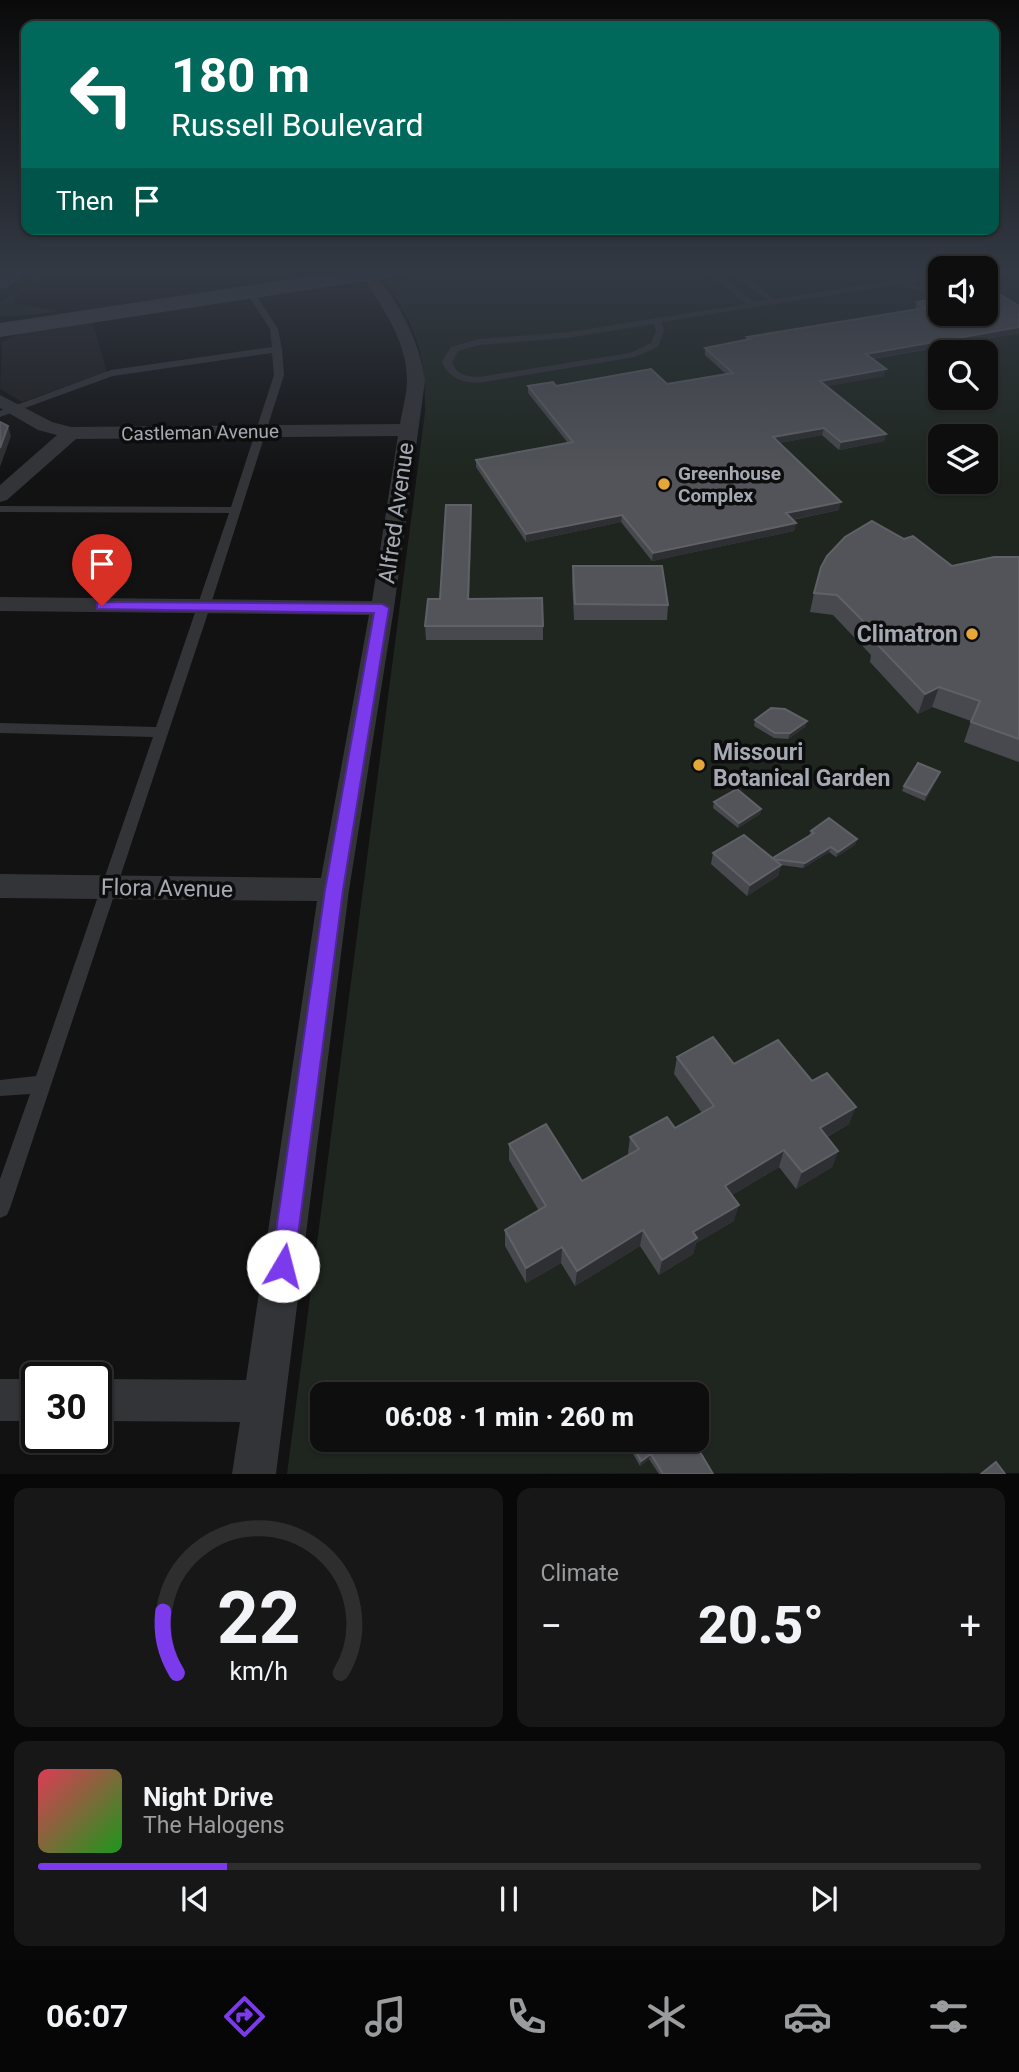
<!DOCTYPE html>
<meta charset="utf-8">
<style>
body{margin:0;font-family:Roboto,sans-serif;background:#171717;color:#f1f3f6;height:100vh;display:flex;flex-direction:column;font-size:26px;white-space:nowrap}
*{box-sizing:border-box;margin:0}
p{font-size:23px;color:#9b9c9e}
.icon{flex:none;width:38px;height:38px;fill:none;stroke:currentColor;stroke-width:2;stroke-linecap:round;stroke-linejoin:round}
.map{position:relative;height:1474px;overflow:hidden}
.side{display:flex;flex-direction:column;gap:14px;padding:14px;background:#080808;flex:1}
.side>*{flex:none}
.top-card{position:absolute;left:21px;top:21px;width:978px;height:214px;border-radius:14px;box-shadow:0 2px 5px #0004,0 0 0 2px #2e2e2e;background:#00695c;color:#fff;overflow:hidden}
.fabs{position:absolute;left:928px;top:256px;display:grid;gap:14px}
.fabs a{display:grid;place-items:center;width:70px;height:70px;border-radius:14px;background:#0e0e0e;box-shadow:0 2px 5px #0004,0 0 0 2px #2e2e2e;font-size:35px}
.speed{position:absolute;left:21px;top:1362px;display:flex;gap:14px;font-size:35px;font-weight:700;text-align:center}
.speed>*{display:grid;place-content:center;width:91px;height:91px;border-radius:50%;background:#0e0e0e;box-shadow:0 2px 5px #0004,0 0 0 2px #2e2e2e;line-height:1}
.speed .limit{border:4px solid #111;border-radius:10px;background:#fff;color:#111}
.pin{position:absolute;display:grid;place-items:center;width:60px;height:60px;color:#fff;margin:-72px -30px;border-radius:50% 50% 50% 0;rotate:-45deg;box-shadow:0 0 7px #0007}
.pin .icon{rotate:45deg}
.me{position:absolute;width:77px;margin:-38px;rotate:8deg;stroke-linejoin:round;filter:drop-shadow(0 0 5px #0008)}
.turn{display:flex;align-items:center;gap:24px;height:147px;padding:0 35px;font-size:32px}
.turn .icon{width:91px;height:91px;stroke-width:2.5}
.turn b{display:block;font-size:49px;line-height:60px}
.then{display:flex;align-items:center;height:66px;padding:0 35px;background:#0003;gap:14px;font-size:26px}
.big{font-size:52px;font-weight:800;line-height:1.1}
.side .card{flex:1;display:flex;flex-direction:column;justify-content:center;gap:10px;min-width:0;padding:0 24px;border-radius:14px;background:#171717}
.side .dial{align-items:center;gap:0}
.dial svg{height:182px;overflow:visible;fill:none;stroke:#2e2e2e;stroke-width:7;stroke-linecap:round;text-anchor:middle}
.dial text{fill:#f1f3f6;stroke:none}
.song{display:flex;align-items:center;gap:21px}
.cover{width:84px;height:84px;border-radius:10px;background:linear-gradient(135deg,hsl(350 70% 55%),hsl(120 70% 35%))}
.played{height:7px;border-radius:4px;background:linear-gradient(90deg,#7c3aed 20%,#2e2e2e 20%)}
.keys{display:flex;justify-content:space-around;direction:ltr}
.heat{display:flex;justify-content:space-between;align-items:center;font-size:38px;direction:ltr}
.side .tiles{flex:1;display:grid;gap:14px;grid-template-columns:1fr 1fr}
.card:last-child{grid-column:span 2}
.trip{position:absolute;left:310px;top:1382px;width:399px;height:70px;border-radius:14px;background:#0e0e0e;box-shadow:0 2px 5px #0004,0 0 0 2px #2e2e2e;font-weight:800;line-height:70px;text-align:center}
.menu{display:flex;height:112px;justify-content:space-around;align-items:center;background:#060606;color:#9b9c9e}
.menu .icon{width:49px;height:49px}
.menu .on{color:#7c3aed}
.menu b{font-size:32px;color:#f1f3f6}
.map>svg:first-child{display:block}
.built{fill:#1e1e20}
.green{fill:#1e261f;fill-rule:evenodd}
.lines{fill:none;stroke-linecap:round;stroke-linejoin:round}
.lane{fill:#333438;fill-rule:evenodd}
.street{fill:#333438;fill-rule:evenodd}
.secondary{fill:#414348;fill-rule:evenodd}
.wall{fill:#48494e}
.shaded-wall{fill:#2e2f32}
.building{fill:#525459;stroke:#5f6167;stroke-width:2}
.route{fill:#7c3aed;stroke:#51269a;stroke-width:2}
.poi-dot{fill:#e5a838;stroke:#0d0d0e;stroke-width:2.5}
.labels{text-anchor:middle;stroke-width:7;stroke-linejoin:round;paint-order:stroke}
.far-street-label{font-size:19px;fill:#a4a9b3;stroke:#0d0d0e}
.far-poi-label{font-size:19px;font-weight:bold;fill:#a4a9b3;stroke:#0d0d0e;text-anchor:start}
.street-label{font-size:23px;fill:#a4a9b3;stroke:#0d0d0e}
.poi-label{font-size:23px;font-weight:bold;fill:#a4a9b3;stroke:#0d0d0e;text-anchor:end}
</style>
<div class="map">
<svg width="1019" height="1474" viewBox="0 0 1019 1474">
<rect width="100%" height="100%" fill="#121213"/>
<polygon class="built" points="92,321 107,372 22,402 0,389 2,342 21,333"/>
<g class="green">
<polygon points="42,270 53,270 15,296 13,303 58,311 32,315 0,316 0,303 30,283"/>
<path d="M415 270H940V313H985V270H1019V1473L287 1474 425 412C426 350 416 328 383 278L390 274ZM940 352H985V397H940ZM940 436H985V481H940ZM322 1395H696V1440H322Z"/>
</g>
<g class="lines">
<g class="lane">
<path d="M704 270H713L755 302 767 300 727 270H736L775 299 940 273V277L910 282 919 287 940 288V292L918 291 900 284 662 322 664 331 658 347 635 357 478 383C461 382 449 378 442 362L451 347 478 339 568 332 746 304ZM654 324 656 331 651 343 630 353 478 377C466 377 456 374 452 362L458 351 479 345 568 338Z"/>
<polygon points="985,278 995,282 995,286 985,283"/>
<polygon points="247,290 253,290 278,329 282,349 284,375 210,607 10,1208 7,1215 0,1218 0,1179 30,1094 0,1096 0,1080 36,1076 153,737 0,733 0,723 156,727 229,513 0,512 0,506 231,507 274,375 272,353 113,376 0,417 0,411 111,370 272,347 270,329 246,292"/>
</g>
<g class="street">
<path d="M359 270H373C399 304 419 338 425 381L394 608 349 890 276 1474H232L240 1422 96 1421V1379L246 1380 317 901 0 898V874L321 878 369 615 0 611V597L372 601 398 436 76 439 7 500 0 502V485L57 435 38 430 0 408V395L52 422 71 427 400 424C402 410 407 395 407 380 407 338 379 304 359 270Z"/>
<rect x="0" y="1379" width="37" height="42"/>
</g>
<g class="secondary">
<polygon points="4,270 29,270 8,287 0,289 0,272"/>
<polygon points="351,270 403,270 400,275 392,277 0,337 0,323"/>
</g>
</g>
<g class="wall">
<polygon points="917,302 1019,333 873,359 884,376 827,386 886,434 884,441 839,450 822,435 779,443 839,510 792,520 796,523 794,531 652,561 621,522 526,542 476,467 476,460 568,443 528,393 528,386 667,384 726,374 705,355 705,348 747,340 747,337 915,309"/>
<polygon points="472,518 469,599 543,626 543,640 426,640 425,626 440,599"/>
<polygon points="1019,557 1019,762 964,742 971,721 932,707 918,714 870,662 871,655 833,615 810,612 814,593 952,566"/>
<polygon points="573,566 668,605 667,620 574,620 572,581"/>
<polygon points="755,720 807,721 805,727 788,739 774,738 754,726"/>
<polygon points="938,777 925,801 902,791 904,786"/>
<polygon points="714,802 761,809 760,814 738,828 713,808"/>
<polygon points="811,831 857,839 855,845 836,857 829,852 803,868 781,865 778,876 747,896 711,864 713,853 772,858 809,836"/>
<polygon points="677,1057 734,1064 812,1081 849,1124 827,1137 838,1151 832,1167 796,1189 779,1167 732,1195 734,1221 696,1243 693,1254 659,1275 640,1246 575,1286 561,1263 526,1283 505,1246 505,1230 539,1211 509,1160 509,1144 582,1181 629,1155 628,1153 630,1137 675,1128 702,1113 674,1074"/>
<polygon points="625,1440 693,1440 713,1474 659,1474 649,1459 640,1466"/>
</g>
<g class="shaded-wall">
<polygon points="1019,327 1019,333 864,360 866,354"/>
<polygon points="886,369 884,376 819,388 820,381"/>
<polygon points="8,426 11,436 0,467 0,448"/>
<polygon points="824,428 822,435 771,445 773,437"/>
<polygon points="886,434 884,441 839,450 841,442"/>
<polygon points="841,502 839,510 785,521 786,513"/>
<polygon points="471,505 472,518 468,612 468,599"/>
<polygon points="622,515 621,522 526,542 526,534"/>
<polygon points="796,523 794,531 652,561 653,553"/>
<polygon points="939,687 932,707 918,714 925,694"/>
<polygon points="807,721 805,727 788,739 790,733"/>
<polygon points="940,772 938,777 925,801 926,795"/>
<polygon points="761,809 760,814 738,828 739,823"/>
<polygon points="857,839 855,845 836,857 838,852"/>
<polygon points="831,847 829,852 803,868 805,863"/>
<polygon points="781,865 778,876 747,896 750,885"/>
<polygon points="856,1107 849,1124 814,1144 820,1128"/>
<polygon points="784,1150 779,1167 720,1202 725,1186"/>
<polygon points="838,1151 832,1167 796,1189 802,1172"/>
<polygon points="739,1205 734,1221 696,1243 693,1254 659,1275 662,1260 693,1232"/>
<polygon points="643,1230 640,1246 575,1286 577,1271"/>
<polygon points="562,1247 561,1263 526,1283 526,1268"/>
<polygon points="651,1454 649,1459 640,1466 641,1461"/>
</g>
<g class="building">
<polygon points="985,291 994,291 1019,306 1019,327 866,354 886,369 820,381 886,434 841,442 824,428 773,437 841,502 786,513 796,523 653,553 622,515 526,534 476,460 573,442 528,386 553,382 556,386 651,369 667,384 733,373 705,348 750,339 747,337 925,308 917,302 940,298 940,313 985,313"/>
<polygon points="0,422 8,426 0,448"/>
<polygon points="446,505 471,505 468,599 542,598 543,626 425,626 428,599 440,599"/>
<polygon points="872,521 904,539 913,536 952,566 994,557 1019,557 1019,739 971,722 980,701 939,687 925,694 875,642 882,640 837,595 814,593 821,567 827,556 845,537"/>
<polygon points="573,566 662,566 668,605 575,604"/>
<polygon points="771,708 785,709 807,721 790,733 775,733 755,720"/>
<polygon points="918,763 940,772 926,795 904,786"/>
<polygon points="737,789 761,809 739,823 714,802"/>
<polygon points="829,818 857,839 838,852 831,847 805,863 771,859 814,833 811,831"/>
<polygon points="744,835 781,865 750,885 713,853"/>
<polygon points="713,1037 734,1064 778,1040 812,1081 827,1073 856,1107 820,1128 838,1151 802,1172 784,1150 725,1186 739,1205 693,1232 697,1238 662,1260 643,1230 577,1271 562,1247 526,1268 505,1230 546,1206 509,1144 546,1124 582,1181 639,1149 630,1137 667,1117 675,1128 714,1106 677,1057"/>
<polygon points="672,1383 680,1395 654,1395"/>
<polygon points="629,1440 693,1440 713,1474 663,1474 651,1454 641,1461"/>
<polygon points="996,1462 1005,1474 981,1474"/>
</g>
<linearGradient id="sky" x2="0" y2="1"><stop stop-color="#0a0a0a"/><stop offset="0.57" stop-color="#333944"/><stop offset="1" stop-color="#333944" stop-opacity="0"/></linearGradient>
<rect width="1019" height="476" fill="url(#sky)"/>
<polygon class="route" points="102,602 382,604 389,608 343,890 294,1266 291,1275 283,1278 274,1275 271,1266 325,890 374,613 97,609 97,603"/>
<g class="poi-dot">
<circle cx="664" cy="484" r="7"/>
<circle cx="972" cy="634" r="7"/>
<circle cx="699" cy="765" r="7"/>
</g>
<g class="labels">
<g class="far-street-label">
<text transform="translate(200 432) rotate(-1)" y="7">Castleman Avenue</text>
</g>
<g class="far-poi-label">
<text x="678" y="480">Greenhouse<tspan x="678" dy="22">Complex</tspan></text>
</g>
<g class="street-label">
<text transform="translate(396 513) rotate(-82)" y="8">Alfred Avenue</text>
<text transform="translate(167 888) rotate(1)" y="8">Flora Avenue</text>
</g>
<g class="poi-label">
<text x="958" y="642">Climatron</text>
<text x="713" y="760" text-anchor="start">Missouri<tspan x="713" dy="26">Botanical Garden</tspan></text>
</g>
</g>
</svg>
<div class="fabs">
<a><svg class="icon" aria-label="sound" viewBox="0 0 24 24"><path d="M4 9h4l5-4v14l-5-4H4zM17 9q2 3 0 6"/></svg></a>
<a><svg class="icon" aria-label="search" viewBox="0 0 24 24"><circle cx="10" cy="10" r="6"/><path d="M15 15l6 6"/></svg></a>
<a><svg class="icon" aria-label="layers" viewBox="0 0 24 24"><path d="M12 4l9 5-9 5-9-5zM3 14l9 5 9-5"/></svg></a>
</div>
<div class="speed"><div class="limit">30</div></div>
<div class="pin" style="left:102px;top:606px;background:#d93025"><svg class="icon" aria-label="arrive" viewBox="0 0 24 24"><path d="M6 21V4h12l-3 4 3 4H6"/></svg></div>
<svg class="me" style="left:283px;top:1266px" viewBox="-20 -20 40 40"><circle r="19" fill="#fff"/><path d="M0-13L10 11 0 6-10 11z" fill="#7c3aed"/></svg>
<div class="trip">06:08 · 1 min · 260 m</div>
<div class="top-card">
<div class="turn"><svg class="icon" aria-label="left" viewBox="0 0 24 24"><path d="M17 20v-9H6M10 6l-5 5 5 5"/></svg><div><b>180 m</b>Russell Boulevard</div></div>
<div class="then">Then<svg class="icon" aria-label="arrive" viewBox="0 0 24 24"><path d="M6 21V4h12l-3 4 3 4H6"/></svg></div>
</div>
</div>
<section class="side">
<div class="tiles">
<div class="card dial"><svg viewBox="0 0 100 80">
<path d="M14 69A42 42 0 1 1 86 69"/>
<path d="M14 69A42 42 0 0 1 8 42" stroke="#7c3aed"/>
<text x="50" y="56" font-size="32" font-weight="700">22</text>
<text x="50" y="72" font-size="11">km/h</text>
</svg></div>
<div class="card"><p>Climate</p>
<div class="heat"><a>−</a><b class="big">20.5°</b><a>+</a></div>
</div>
<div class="card">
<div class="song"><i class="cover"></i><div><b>Night Drive</b><p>The Halogens</p></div></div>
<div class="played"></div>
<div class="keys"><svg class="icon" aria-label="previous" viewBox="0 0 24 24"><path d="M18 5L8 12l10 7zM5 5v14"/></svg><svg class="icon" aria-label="pause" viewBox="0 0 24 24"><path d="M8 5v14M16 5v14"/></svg><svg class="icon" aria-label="next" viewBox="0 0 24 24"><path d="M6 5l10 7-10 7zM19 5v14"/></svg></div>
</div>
</div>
</section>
<nav class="menu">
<b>06:07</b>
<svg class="icon on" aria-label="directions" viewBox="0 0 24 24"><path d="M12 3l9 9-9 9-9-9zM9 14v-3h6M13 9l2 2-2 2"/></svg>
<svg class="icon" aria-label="music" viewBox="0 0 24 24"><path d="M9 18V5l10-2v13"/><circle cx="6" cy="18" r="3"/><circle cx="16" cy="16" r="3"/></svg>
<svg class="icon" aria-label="phone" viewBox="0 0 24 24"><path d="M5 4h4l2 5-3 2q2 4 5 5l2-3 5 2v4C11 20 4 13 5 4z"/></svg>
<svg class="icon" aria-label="climate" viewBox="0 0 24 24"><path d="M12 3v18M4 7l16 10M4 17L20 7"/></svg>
<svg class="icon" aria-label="car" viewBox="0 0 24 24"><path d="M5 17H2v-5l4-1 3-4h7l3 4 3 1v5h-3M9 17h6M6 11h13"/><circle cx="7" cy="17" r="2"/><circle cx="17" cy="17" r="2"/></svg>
<svg class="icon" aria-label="filters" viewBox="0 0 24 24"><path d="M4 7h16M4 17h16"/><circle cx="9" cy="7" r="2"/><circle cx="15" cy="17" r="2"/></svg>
</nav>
